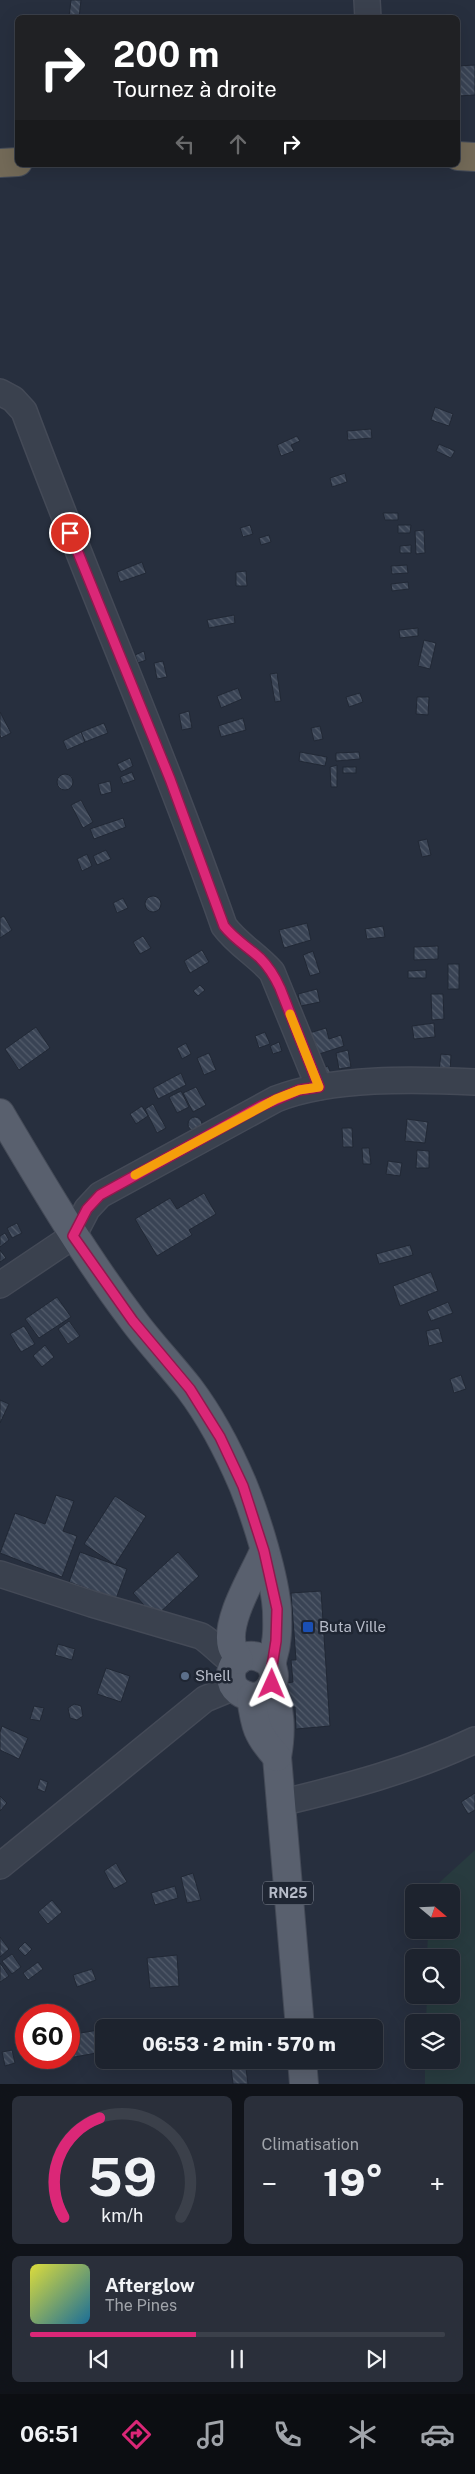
<!DOCTYPE html>
<html lang="fr">
<meta charset="utf-8">
<style>
body{margin:0;font-family:"Public Sans",sans-serif;background:#2a2f3a;color:#f1f3f6;height:100vh;display:flex;flex-direction:column;font-size:19px;white-space:nowrap}
*{box-sizing:border-box;margin:0}
p{font-size:16px;color:#a0a4aa}
.icon{flex:none;width:28px;height:28px;fill:none;stroke:currentColor;stroke-width:2;stroke-linecap:round;stroke-linejoin:round}
.map{position:relative;height:2084px;overflow:hidden}
.panel{display:flex;flex-direction:column;gap:12px;padding:12px;background:#101319;flex:1}
.panel>*{flex:none}
.guide{position:absolute;left:15px;top:15px;width:445px;height:152px;border-radius:8px;box-shadow:0 5px 20px #0002,0 0 0 1px #3b404a;background:#202124;color:#fff;overflow:hidden}
.needle{width:32px;rotate:109deg}
.controls{position:absolute;left:405px;top:1884px;display:grid;gap:10px}
.controls a{display:grid;place-items:center;width:55px;height:55px;border-radius:8px;background:#1d232e;box-shadow:0 5px 20px #0002,0 0 0 1px #3b404a;font-size:25px}
.speed{position:absolute;left:15px;top:2004px;display:flex;gap:10px;font-size:25px;font-weight:700;text-align:center}
.speed>*{display:grid;place-content:center;width:65px;height:65px;border-radius:50%;background:#1d232e;box-shadow:0 5px 20px #0002,0 0 0 1px #3b404a;line-height:1}
.speed .limit{border:8px solid #d22;background:#fff;color:#111}
.pin{position:absolute;display:grid;place-items:center;width:42px;height:42px;color:#fff;margin:-21px;border:2px solid #fff;border-radius:50%;box-shadow:0 1px 5px #0007}
.me{position:absolute;width:55px;margin:-28px;rotate:1deg;stroke-linejoin:round;filter:drop-shadow(0 0 4px #0008)}
.turn{display:flex;align-items:center;gap:18px;height:105px;padding:0 15px;font-size:22px}
.turn .icon{width:65px;height:65px;stroke-width:2.5}
.turn b{display:block;font-size:35px;line-height:42px}
.lanes{display:flex;align-items:center;height:48px;padding:0 15px;background:#0003;justify-content:center;gap:25px;direction:ltr}
.lanes .off{opacity:.35}
.big{font-size:38px;font-weight:800;line-height:1.1}
.panel .widget{flex:1;display:flex;flex-direction:column;justify-content:center;gap:8px;min-width:0;padding:0 18px;border-radius:8px;background:#2a2f3a}
.panel .dial{align-items:center;gap:0}
.dial svg{height:130px;overflow:visible;fill:none;stroke:#3b404a;stroke-width:7;stroke-linecap:round;text-anchor:middle}
.dial text{fill:#f1f3f6;stroke:none}
.song{display:flex;align-items:center;gap:15px}
.cover{width:60px;height:60px;border-radius:8px;background:linear-gradient(135deg,hsl(60 70% 55%),hsl(200 70% 35%))}
.played{height:5px;border-radius:2px;background:linear-gradient(90deg,#db2777 40%,#3b404a 40%)}
.keys{display:flex;justify-content:space-around;direction:ltr}
.heat{display:flex;justify-content:space-between;align-items:center;font-size:28px;direction:ltr}
.panel .tiles{flex:1;display:grid;gap:12px;grid-template-columns:1fr 1fr}
.widget:last-child{grid-column:span 2}
.trip{position:absolute;left:95px;top:2019px;width:288px;height:50px;border-radius:8px;background:#1d232e;box-shadow:0 5px 20px #0002,0 0 0 1px #3b404a;font-weight:800;line-height:50px;text-align:center}
.tab-bar{display:flex;height:80px;justify-content:space-around;align-items:center;background:#0c0e12;color:#a0a4aa}
.tab-bar .icon{width:35px;height:35px}
.tab-bar .current{color:#db2777}
.tab-bar b{font-size:22px;color:#f1f3f6}
.map>svg:first-child{display:block}
.green{fill:#283b3f}
.building{fill:url(#building-back-hatch);stroke:#212835}
.lines{fill:none;stroke-linecap:round;stroke-linejoin:round}
.minor-casing{stroke:#444a57;stroke-width:28}
.major-casing{stroke:#444a57;stroke-width:30}
.highway-casing{stroke:#454c59;stroke-width:30}
.minor{stroke:#3a414e;stroke-width:25}
.major{stroke:#59606e;stroke-width:28}
.highway{stroke:#736a58;stroke-width:28}
.route-casing{stroke:#8e194d;stroke-width:12}
.route{stroke:#db2777;stroke-width:9}
.slow{stroke:#f59e0b;stroke-width:9}
.transit-dot{fill:#1a4fb4;stroke:#1f2633;stroke-width:2}
.service-dot{fill:#5c6f8a;stroke:#1f2633;stroke-width:2}
.labels{text-anchor:middle;stroke-width:5;stroke-linejoin:round;paint-order:stroke}
.shield{fill:#1f2633;stroke:#898f9c;stroke-width:1}
.shield-label{font-size:14px;font-weight:bold;fill:#b7bcc9}
.poi-label{font-size:15px;fill:#b7bcc9;stroke:#1f2633;text-anchor:start}
</style>
<div class="map">
<svg width="475" height="2084" viewBox="0 0 475 2084">
<defs>
<pattern id="building-back-hatch" width="6" height="6" patternUnits="userSpaceOnUse" patternTransform="scale(1.25)"><rect width="6" height="6" fill="#394354"/><path d="M-1 5l2 2M0 0l6 6M5-1l2 2" fill="none" stroke="#535c6b"/></pattern>
</defs>
<rect width="100%" height="100%" fill="#272f3e"/>
<polygon class="green" points="475,1850 475,2084 425,2084 425,2060 451,2060 451,2022 426,2022 427,1995 451,1995 451,1958 427,1957 428,1930 451,1930 451,1892 429,1892"/>
<g class="building">
<polygon points="71,0 81,0 79,18 69,17"/>
<polygon points="475,65 475,95 458,96 458,66"/>
<polygon points="435,407 453,414 449,426 431,420"/>
<polygon points="371,429 372,438 348,440 347,431"/>
<polygon points="297,436 300,441 291,445 294,451 281,456 277,445"/>
<polygon points="439,444 455,451 451,458 436,451"/>
<polygon points="345,473 347,482 332,487 330,478"/>
<polygon points="383,513 398,513 398,520 385,520"/>
<polygon points="250,525 253,534 243,537 240,528"/>
<polygon points="398,525 411,525 410,533 398,533"/>
<polygon points="424,530 425,553 416,554 415,531"/>
<polygon points="269,535 271,542 261,545 259,538"/>
<polygon points="411,545 411,553 400,553 400,546"/>
<polygon points="142,562 146,573 120,582 117,572"/>
<polygon points="407,565 408,573 392,574 391,566"/>
<polygon points="246,571 247,586 236,586 236,572"/>
<polygon points="408,582 409,589 392,591 391,584"/>
<polygon points="234,615 235,623 209,628 207,620"/>
<polygon points="418,628 418,636 400,638 399,630"/>
<polygon points="424,640 436,643 430,669 418,666"/>
<polygon points="144,651 146,660 138,663 135,655"/>
<polygon points="163,661 167,677 157,679 154,663"/>
<polygon points="277,673 281,701 275,702 270,674"/>
<polygon points="238,688 242,699 221,708 217,696"/>
<polygon points="360,693 363,702 349,707 346,697"/>
<polygon points="417,697 429,697 428,715 416,714"/>
<polygon points="189,711 192,728 182,730 179,714"/>
<polygon points="0,712 11,733 1,738 0,735"/>
<polygon points="243,718 246,730 221,737 218,726"/>
<polygon points="104,723 108,733 85,742 81,732"/>
<polygon points="320,726 323,739 314,741 311,728"/>
<polygon points="81,732 85,742 67,750 63,741"/>
<polygon points="300,752 327,757 325,766 299,761"/>
<polygon points="359,752 360,759 336,761 336,753"/>
<polygon points="130,758 133,766 121,772 117,764"/>
<polygon points="337,765 337,787 331,787 330,767"/>
<rect x="343" y="767" width="13" height="6"/>
<polygon points="132,772 135,780 123,784 120,777"/>
<circle cx="65" cy="782" r="8"/>
<polygon points="110,781 112,792 101,795 98,784"/>
<polygon points="81,800 93,822 83,828 71,805"/>
<polygon points="123,818 126,827 94,839 90,829"/>
<polygon points="427,839 431,855 422,857 418,841"/>
<polygon points="106,850 111,859 97,865 93,856"/>
<polygon points="87,854 92,866 82,871 77,859"/>
<circle cx="153" cy="904" r="8"/>
<polygon points="123,898 128,908 117,913 113,903"/>
<polygon points="4,916 12,930 0,938 0,918"/>
<polygon points="307,923 311,940 284,948 279,930"/>
<polygon points="383,926 385,937 367,939 365,929"/>
<polygon points="143,936 151,948 140,954 133,942"/>
<polygon points="438,946 438,959 414,960 414,947"/>
<polygon points="202,950 209,962 190,973 184,961"/>
<polygon points="313,951 320,973 310,976 303,955"/>
<rect x="448" y="964" width="11" height="25"/>
<polygon points="426,970 426,978 408,978 408,971"/>
<polygon points="200,985 205,990 198,996 193,991"/>
<polygon points="317,989 320,1002 301,1006 298,994"/>
<polygon points="431,994 443,994 444,1019 432,1020"/>
<polygon points="434,1023 435,1037 414,1039 412,1026"/>
<polygon points="36,1027 50,1048 19,1070 5,1049"/>
<polygon points="326,1028 329,1039 341,1035 344,1046 313,1056 306,1034"/>
<polygon points="265,1032 270,1044 259,1048 255,1036"/>
<polygon points="279,1042 282,1051 273,1054 270,1046"/>
<polygon points="186,1043 191,1054 182,1059 177,1048"/>
<polygon points="348,1050 351,1067 339,1069 336,1053"/>
<polygon points="209,1053 216,1070 204,1075 197,1058"/>
<polygon points="441,1054 451,1055 450,1071 439,1070"/>
<polygon points="328,1066 331,1074 320,1077 318,1069"/>
<polygon points="181,1073 186,1085 158,1099 153,1088"/>
<polygon points="196,1087 206,1105 193,1112 183,1093"/>
<polygon points="181,1091 189,1107 177,1113 169,1097"/>
<polygon points="153,1104 166,1128 157,1133 145,1109"/>
<polygon points="142,1106 148,1116 136,1124 130,1114"/>
<circle cx="195" cy="1124" r="7"/>
<polygon points="407,1119 428,1122 425,1143 405,1141"/>
<polygon points="342,1128 352,1128 353,1147 343,1147"/>
<polygon points="362,1148 369,1148 371,1164 363,1164"/>
<polygon points="417,1150 429,1151 429,1168 416,1168"/>
<polygon points="388,1161 402,1163 400,1176 386,1174"/>
<polygon points="204,1193 216,1214 189,1230 192,1235 157,1256 135,1219 170,1198 177,1209"/>
<polygon points="17,1223 22,1233 12,1238 7,1228"/>
<polygon points="5,1233 9,1240 0,1247 0,1236"/>
<polygon points="410,1245 413,1255 379,1264 376,1254"/>
<polygon points="0,1250 6,1258 0,1262"/>
<polygon points="431,1272 438,1291 400,1306 393,1286"/>
<polygon points="57,1297 71,1317 39,1338 25,1319"/>
<polygon points="448,1302 453,1313 431,1321 427,1311"/>
<polygon points="69,1321 80,1336 68,1344 58,1329"/>
<polygon points="24,1326 35,1344 21,1352 10,1334"/>
<polygon points="439,1328 443,1342 429,1346 426,1331"/>
<polygon points="45,1345 54,1357 42,1367 33,1356"/>
<polygon points="461,1375 466,1389 454,1393 450,1379"/>
<polygon points="0,1400 9,1404 0,1423"/>
<polygon points="56,1495 74,1501 63,1531 77,1536 62,1577 0,1553 15,1513 45,1524"/>
<polygon points="115,1496 146,1516 115,1565 84,1544"/>
<polygon points="80,1552 127,1569 116,1599 69,1582"/>
<polygon points="178,1552 199,1576 155,1617 133,1593"/>
<polygon points="321,1591 330,1726 296,1729 295,1707 290,1707 287,1683 293,1682 291,1660 296,1660 291,1593"/>
<polygon points="58,1644 75,1649 72,1660 55,1655"/>
<polygon points="106,1668 130,1676 121,1702 97,1694"/>
<polygon points="74,1704 81,1706 83,1716 77,1720 70,1718 68,1708"/>
<polygon points="34,1706 44,1708 40,1721 30,1719"/>
<polygon points="2,1726 28,1738 19,1759 0,1750 0,1732"/>
<polygon points="40,1779 48,1782 45,1792 37,1789"/>
<polygon points="475,1793 475,1810 468,1814 461,1802"/>
<polygon points="0,1796 7,1803 0,1811"/>
<polygon points="116,1863 127,1882 114,1889 104,1871"/>
<polygon points="193,1873 201,1900 187,1903 181,1877"/>
<polygon points="175,1886 178,1898 155,1905 151,1893"/>
<polygon points="52,1900 62,1912 48,1924 38,1912"/>
<polygon points="0,1937 9,1949 0,1957"/>
<polygon points="25,1942 32,1949 25,1956 18,1949"/>
<polygon points="12,1954 21,1967 12,1974 2,1961"/>
<polygon points="177,1955 179,1986 150,1988 147,1958"/>
<polygon points="38,1962 43,1969 28,1980 23,1973"/>
<polygon points="0,1963 9,1976 0,1982"/>
<polygon points="92,1969 96,1980 77,1987 73,1975"/>
<polygon points="98,2030 102,2052 69,2058 69,2035"/>
<polygon points="12,2050 15,2063 5,2066 2,2052"/>
<polygon points="230,2060 245,2060 248,2084 233,2084"/>
</g>
<g class="lines">
<g class="minor-casing">
<g id="minor">
<polyline points="367,0 368,18"/>
<path d="M0 392 13 399 24 411C88 583 163 752 224 926 237 944 257 955 272 972L319 1087"/>
<path d="M0 1285 73 1236 87 1209 100 1195 276 1099C332 1077 415 1079 475 1082"/>
<path d="M0 1574 92 1604 201 1636C214 1644 222 1656 235 1663"/>
<path d="M280 1803C347 1787 412 1770 475 1740"/>
<polyline points="0,1866 205,1699 234,1687"/>
</g>
</g>
<g class="major-casing">
<g id="major">
<path d="M0 1113C42 1184 83 1254 133 1320 150 1343 171 1365 189 1388 211 1417 229 1452 243 1485 256 1517 275 1577 277 1611 277 1621 278 1632 276 1642 276 1649 272 1657 272 1664 272 1668 274 1672 274 1676 274 1689 260 1700 248 1696 241 1694 236 1691 233 1685 223 1661 252 1644 272 1666"/>
<path d="M239 1660C237 1655 233 1650 232 1646 225 1620 254 1575 264 1551"/>
<path d="M272 1684C280 1712 282 1729 277 1757L300 2028"/>
<path d="M251 1697C255 1726 257 1735 277 1757"/>
<polyline points="302,2060 304,2084"/>
</g>
</g>
<g class="highway-casing">
<g id="highway">
<polyline points="458,156 475,157"/>
<polyline points="0,163 18,162"/>
</g>
</g>
<use href="#minor" class="minor"/>
<use href="#major" class="major"/>
<use href="#highway" class="highway"/>
</g>
<g class="lines">
<g class="route-casing">
<path id="route" d="M70 533 170 779 224 926C234 939 248 947 260 958 269 967 275 977 280 988L319 1087 299 1090 261 1106 100 1195 87 1209 73 1236 133 1321 190 1389 220 1437 243 1486 264 1551 277 1609 276 1641 272 1666 274 1675 272 1684"/>
</g>
<use href="#route" class="route"/>
<polyline class="slow" points="135,1175 276,1099 299,1090 319,1087 290,1014"/>
</g>
<rect class="transit-dot" x="302" y="1621" width="12" height="12" rx="2.5"/>
<circle class="service-dot" cx="185" cy="1676" r="5"/>
<g class="labels">
<rect class="shield" x="263" y="1881.5" width="50" height="23" rx="4"/>
<g class="shield-label">
<text x="288" y="1898">RN25</text>
</g>
<g class="poi-label">
<text x="319" y="1632">Buta Ville</text>
<text x="195" y="1681">Shell</text>
</g>
</g>
</svg>
<div class="controls">
<a><svg class="needle" viewBox="-14 -14 28 28"><path d="M0-13l5 13h-10z" fill="#e53935"/><path d="M0 13l5-13h-10z" fill="#a0a4aa"/></svg></a>
<a><svg class="icon" aria-label="search" viewBox="0 0 24 24"><circle cx="10" cy="10" r="6"/><path d="M15 15l6 6"/></svg></a>
<a><svg class="icon" aria-label="layers" viewBox="0 0 24 24"><path d="M12 4l9 5-9 5-9-5zM3 14l9 5 9-5"/></svg></a>
</div>
<div class="speed"><div class="limit">60</div></div>
<div class="pin" style="left:70px;top:533px;background:#d93025"><svg class="icon" aria-label="arrive" viewBox="0 0 24 24"><path d="M6 21V4h12l-3 4 3 4H6"/></svg></div>
<svg class="me" style="left:272px;top:1684px" viewBox="-20 -20 40 40"><path d="M0-17L14 15 0 8-14 15z" fill="#db2777" stroke="#fff" stroke-width="4"/></svg>
<div class="trip">06:53 · 2 min · 570 m</div>
<div class="guide">
<div class="turn"><svg class="icon" aria-label="right" viewBox="0 0 24 24"><path d="M7 20v-9h11M14 6l5 5-5 5"/></svg><div><b>200 m</b>Tournez à droite</div></div>
<div class="lanes"><svg class="icon off" aria-label="left" viewBox="0 0 24 24"><path d="M17 20v-9H6M10 6l-5 5 5 5"/></svg><svg class="icon off" aria-label="ahead" viewBox="0 0 24 24"><path d="M12 20V5M6 11l6-6 6 6"/></svg><svg class="icon" aria-label="right" viewBox="0 0 24 24"><path d="M7 20v-9h11M14 6l5 5-5 5"/></svg></div>
</div>
</div>
<section class="panel">
<div class="tiles">
<div class="widget dial"><svg viewBox="0 0 100 80">
<path d="M14 69A42 42 0 1 1 86 69"/>
<path d="M14 69A42 42 0 0 1 36 8" stroke="#db2777"/>
<text x="50" y="56" font-size="32" font-weight="700">59</text>
<text x="50" y="72" font-size="11">km/h</text>
</svg></div>
<div class="widget"><p>Climatisation</p>
<div class="heat"><a>−</a><b class="big">19°</b><a>+</a></div>
</div>
<div class="widget">
<div class="song"><i class="cover"></i><div><b>Afterglow</b><p>The Pines</p></div></div>
<div class="played"></div>
<div class="keys"><svg class="icon" aria-label="previous" viewBox="0 0 24 24"><path d="M18 5L8 12l10 7zM5 5v14"/></svg><svg class="icon" aria-label="pause" viewBox="0 0 24 24"><path d="M8 5v14M16 5v14"/></svg><svg class="icon" aria-label="next" viewBox="0 0 24 24"><path d="M6 5l10 7-10 7zM19 5v14"/></svg></div>
</div>
</div>
</section>
<nav class="tab-bar">
<b>06:51</b>
<svg class="icon current" aria-label="directions" viewBox="0 0 24 24"><path d="M12 3l9 9-9 9-9-9zM9 14v-3h6M13 9l2 2-2 2"/></svg>
<svg class="icon" aria-label="music" viewBox="0 0 24 24"><path d="M9 18V5l10-2v13"/><circle cx="6" cy="18" r="3"/><circle cx="16" cy="16" r="3"/></svg>
<svg class="icon" aria-label="phone" viewBox="0 0 24 24"><path d="M5 4h4l2 5-3 2q2 4 5 5l2-3 5 2v4C11 20 4 13 5 4z"/></svg>
<svg class="icon" aria-label="climate" viewBox="0 0 24 24"><path d="M12 3v18M4 7l16 10M4 17L20 7"/></svg>
<svg class="icon" aria-label="car" viewBox="0 0 24 24"><path d="M5 17H2v-5l4-1 3-4h7l3 4 3 1v5h-3M9 17h6M6 11h13"/><circle cx="7" cy="17" r="2"/><circle cx="17" cy="17" r="2"/></svg>
</nav>
